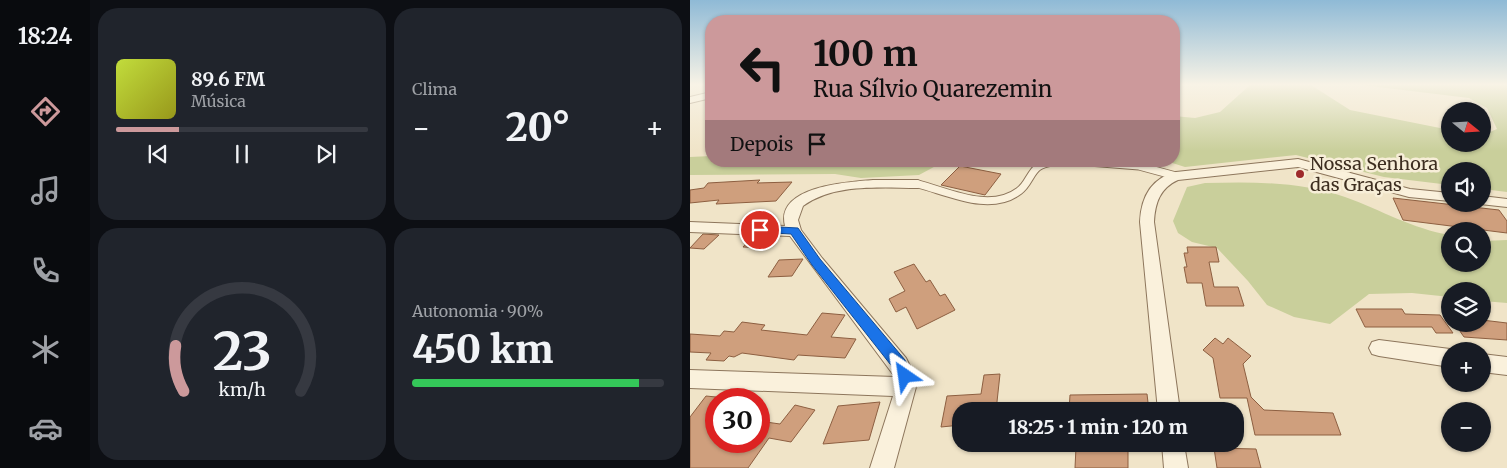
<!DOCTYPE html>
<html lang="pt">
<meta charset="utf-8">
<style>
body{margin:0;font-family:Merriweather,serif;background:#20242c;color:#f1f3f6;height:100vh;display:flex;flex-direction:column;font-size:19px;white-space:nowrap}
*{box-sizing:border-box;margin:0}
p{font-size:16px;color:#9ea1a6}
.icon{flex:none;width:28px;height:28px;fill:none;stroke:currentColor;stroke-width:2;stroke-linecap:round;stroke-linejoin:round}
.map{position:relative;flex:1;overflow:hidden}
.panel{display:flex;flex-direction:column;gap:8px;padding:8px;background:#0d0f14;width:600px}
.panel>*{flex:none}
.top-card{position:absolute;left:15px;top:15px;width:475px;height:152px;border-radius:20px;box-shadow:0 1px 4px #0004;background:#cc999b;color:#111;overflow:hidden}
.needle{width:32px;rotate:108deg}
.tools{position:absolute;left:751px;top:102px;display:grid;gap:10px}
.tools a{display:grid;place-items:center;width:50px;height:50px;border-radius:50%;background:#171b24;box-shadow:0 1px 4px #0004;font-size:25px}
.speed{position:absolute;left:15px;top:388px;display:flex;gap:10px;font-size:25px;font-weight:700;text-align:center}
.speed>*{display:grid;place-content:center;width:65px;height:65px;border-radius:50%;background:#171b24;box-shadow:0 1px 4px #0004;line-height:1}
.speed .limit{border:8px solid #d22;background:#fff;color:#111}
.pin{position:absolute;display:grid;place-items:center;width:42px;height:42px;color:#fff;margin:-21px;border:2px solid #fff;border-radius:50%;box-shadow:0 1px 5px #0007}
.me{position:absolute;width:55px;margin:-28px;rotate:328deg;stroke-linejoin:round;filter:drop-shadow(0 0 4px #0008)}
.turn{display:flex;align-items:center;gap:18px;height:105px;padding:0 25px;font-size:22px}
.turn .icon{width:65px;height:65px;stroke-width:2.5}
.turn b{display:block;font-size:35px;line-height:42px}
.then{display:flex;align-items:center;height:48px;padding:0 25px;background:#0003;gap:10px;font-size:19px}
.big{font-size:38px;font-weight:800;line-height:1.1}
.panel .widget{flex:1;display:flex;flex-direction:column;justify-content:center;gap:8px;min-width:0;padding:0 18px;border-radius:20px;background:#20242c}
.panel .dial{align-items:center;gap:0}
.dial svg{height:130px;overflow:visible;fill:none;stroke:#363941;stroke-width:7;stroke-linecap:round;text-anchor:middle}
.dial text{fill:#f1f3f6;stroke:none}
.song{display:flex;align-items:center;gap:15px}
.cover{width:60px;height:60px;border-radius:8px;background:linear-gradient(135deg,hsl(70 70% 55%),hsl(60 70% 35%))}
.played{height:5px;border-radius:2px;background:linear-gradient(90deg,#cc999b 25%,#363941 25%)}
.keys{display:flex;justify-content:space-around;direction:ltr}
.heat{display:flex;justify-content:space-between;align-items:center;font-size:28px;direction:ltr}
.charge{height:8px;border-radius:4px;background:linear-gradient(90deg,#34c759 90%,#363941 0)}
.panel .tiles{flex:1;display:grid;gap:8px;grid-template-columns:repeat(2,1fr)}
.trip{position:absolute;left:262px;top:402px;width:292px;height:50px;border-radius:20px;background:#171b24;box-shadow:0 1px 4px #0004;font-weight:800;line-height:50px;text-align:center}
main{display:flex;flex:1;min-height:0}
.menu{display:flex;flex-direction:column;width:90px;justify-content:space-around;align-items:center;background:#090b0e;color:#9ea1a6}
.menu .icon{width:35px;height:35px}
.menu .on{color:#cc999b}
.menu b{font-size:22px;color:#f1f3f6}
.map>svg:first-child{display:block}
.green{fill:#c9cf9b}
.building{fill:#cf9f7d;stroke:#8d5f41}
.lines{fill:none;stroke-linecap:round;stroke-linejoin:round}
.lane-casing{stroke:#8d765c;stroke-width:9}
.street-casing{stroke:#8d765c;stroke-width:2}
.lane{stroke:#faf1dc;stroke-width:7}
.street{fill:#faf1dc;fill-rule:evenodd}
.route{fill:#1a73e8;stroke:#114b97}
.poi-dot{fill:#9e2a2b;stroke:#f7eed8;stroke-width:2}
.labels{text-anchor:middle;stroke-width:5;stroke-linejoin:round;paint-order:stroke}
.poi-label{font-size:18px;fill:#3d2e20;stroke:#f7eed8;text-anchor:start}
</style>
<main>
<nav class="menu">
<b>18:24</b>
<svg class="icon on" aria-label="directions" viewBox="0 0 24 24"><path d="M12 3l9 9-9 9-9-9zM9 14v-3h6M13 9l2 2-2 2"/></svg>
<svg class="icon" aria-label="music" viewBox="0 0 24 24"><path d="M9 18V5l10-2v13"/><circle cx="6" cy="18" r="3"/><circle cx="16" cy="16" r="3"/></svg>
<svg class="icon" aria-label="phone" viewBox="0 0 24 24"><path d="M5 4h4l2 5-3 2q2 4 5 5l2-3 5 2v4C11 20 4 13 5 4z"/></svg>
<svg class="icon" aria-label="climate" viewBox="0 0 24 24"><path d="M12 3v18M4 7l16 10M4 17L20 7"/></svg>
<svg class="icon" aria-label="car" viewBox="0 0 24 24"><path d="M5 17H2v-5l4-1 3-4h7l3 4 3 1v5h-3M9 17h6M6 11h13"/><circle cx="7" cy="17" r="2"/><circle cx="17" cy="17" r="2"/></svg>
</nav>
<section class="panel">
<div class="tiles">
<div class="widget">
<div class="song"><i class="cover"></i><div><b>89.6 FM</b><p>Música</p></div></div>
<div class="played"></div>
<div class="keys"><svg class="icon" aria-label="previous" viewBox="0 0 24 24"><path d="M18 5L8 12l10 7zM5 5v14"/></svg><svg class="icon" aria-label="pause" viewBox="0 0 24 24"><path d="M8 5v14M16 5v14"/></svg><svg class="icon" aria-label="next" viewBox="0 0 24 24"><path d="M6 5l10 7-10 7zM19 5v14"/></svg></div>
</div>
<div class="widget"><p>Clima</p>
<div class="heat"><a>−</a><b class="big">20°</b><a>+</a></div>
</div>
<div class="widget dial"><svg viewBox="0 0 100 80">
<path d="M14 69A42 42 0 1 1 86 69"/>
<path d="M14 69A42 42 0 0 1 9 41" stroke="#cc999b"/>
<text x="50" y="56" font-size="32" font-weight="700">23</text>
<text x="50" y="72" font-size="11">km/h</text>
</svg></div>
<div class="widget"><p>Autonomia · 90%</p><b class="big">450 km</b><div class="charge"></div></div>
</div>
</section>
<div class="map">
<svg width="817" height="468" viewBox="0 0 817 468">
<rect width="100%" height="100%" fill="#f0e4c8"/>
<g class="green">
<polygon points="560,85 621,85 660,110 760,130 760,144 792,144 793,135 807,129 797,108 779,98 672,85 817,85 817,192 793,189 792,171 760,171 760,185 694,177 606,155 495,167 476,161 484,161 484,116 505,118 530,112"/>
<polygon points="21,156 21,161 255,161 229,175 171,178 145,174 0,175 0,157"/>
<path d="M515 183C562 182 610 181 655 197 691 210 723 229 760 235V264H792L793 241 817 240V303L793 301 792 291H760V297L722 293 679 294 640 324 604 317 577 305 558 281 527 248 502 242 488 233 483 221 497 187Z"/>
</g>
<g class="building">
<polygon points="270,166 311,174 295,195 251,185"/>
<polygon points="70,180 67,183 102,182 86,201 26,204 29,200 0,203 0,190 14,188 18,183"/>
<polygon points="703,198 809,210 817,221 817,233 713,220"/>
<polygon points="13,234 29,235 14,249 0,248"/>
<polygon points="63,236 85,237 75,248 53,247"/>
<polygon points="497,247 526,247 529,262 519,262 524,287 548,287 554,306 516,306 512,283 497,283 494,267 497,267 494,253 498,253"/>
<polygon points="113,259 102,276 78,277 89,260"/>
<polygon points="224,264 236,282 240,280 250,296 255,294 265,310 227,329 216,307 206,312 199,299 215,291 204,272"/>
<polygon points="666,309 712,309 715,314 750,315 763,333 746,333 742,327 675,327"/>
<polygon points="132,313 155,315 141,337 166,339 155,358 108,355 104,360 52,353 44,357 39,356 34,361 16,360 21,353 0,352 0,334 30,336 34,331 44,332 52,322 75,325 71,330 117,335"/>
<polygon points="792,320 817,323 817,340 774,337 765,324 792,324"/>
<polygon points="525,338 533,344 538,338 561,356 553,364 561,397 574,410 643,413 651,435 565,435 557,398 530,398 523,358 513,350"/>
<polygon points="310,374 306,411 271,411 271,425 251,427 257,396 291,394 294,375"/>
<polygon points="457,394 459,411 379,411 380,395"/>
<polygon points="16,396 26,397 26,441 69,441 69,421 90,424 105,405 125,410 101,442 79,438 58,468 0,468 0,417"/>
<polygon points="190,402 179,440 133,444 148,406"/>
<polygon points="386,447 438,448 438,468 385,468"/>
<polygon points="524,448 566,449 571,468 527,468"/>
</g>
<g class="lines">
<g class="lane-casing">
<g id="lane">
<polyline points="386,161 449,166 486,176"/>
<path d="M228 184C259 192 300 213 329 191 338 185 340 173 348 167 353 163 362 162 367 161"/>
</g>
</g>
<g class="street-casing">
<g id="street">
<polygon points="21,92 21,98 0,103 0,97"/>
<path d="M608 159 720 189 760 193V201L719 197 608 167 488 180C470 188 465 203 464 222L490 411H468L450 222C451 198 461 178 486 172Z"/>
<path d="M183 180H228L235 184 228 188C190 188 145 183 113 206L108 220 111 230 132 258 216 358 225 376 226 387 204 468H180L203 396 0 388V370L205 377 100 236 0 232V222L95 226C85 186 158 182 183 180Z"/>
<polygon points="792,196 817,199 817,207 790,204 792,204"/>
<polygon points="689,340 760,349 765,351 760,351 760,367 689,356 682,354 679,348 682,342"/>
<polygon points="792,354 817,357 817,375 792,372"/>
<polygon points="472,444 494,444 498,468 474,468"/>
</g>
</g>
<use href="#lane" class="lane"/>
<use href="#street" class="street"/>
</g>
<linearGradient id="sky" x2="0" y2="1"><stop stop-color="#8fbad6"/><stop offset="0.56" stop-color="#f8f3e6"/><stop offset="1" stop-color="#f8f3e6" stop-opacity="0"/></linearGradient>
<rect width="817" height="151" fill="url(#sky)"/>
<polygon class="route" points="70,226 108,228 130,259 215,360 222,376 220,381 215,383 209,381 204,369 122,265 101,234 66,232 66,227"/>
<circle class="poi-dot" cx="610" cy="174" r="5"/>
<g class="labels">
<g class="poi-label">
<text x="620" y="170">Nossa Senhora<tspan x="620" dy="21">das Graças</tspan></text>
</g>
</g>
</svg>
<div class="tools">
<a><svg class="needle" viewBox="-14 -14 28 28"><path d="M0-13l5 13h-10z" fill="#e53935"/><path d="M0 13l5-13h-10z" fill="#9ea1a6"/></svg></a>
<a><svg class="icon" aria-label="sound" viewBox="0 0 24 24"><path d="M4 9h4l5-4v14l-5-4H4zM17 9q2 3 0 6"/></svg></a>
<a><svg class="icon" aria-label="search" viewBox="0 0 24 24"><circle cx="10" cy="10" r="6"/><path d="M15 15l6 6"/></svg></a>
<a><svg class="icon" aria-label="layers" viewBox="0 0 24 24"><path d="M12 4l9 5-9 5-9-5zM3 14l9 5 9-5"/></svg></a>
<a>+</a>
<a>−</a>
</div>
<div class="speed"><div class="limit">30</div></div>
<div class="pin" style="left:70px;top:230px;background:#d93025"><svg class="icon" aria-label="arrive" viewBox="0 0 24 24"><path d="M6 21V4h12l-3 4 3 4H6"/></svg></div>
<svg class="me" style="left:215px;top:376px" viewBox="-20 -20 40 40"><path d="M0-17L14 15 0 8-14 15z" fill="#1a73e8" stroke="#fff" stroke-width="4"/></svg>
<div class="trip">18:25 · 1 min · 120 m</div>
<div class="top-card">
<div class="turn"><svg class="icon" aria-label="left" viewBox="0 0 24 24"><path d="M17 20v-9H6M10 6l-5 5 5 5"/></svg><div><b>100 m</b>Rua Sílvio Quarezemin</div></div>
<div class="then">Depois<svg class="icon" aria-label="arrive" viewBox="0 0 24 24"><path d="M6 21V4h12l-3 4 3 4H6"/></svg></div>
</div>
</div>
</main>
